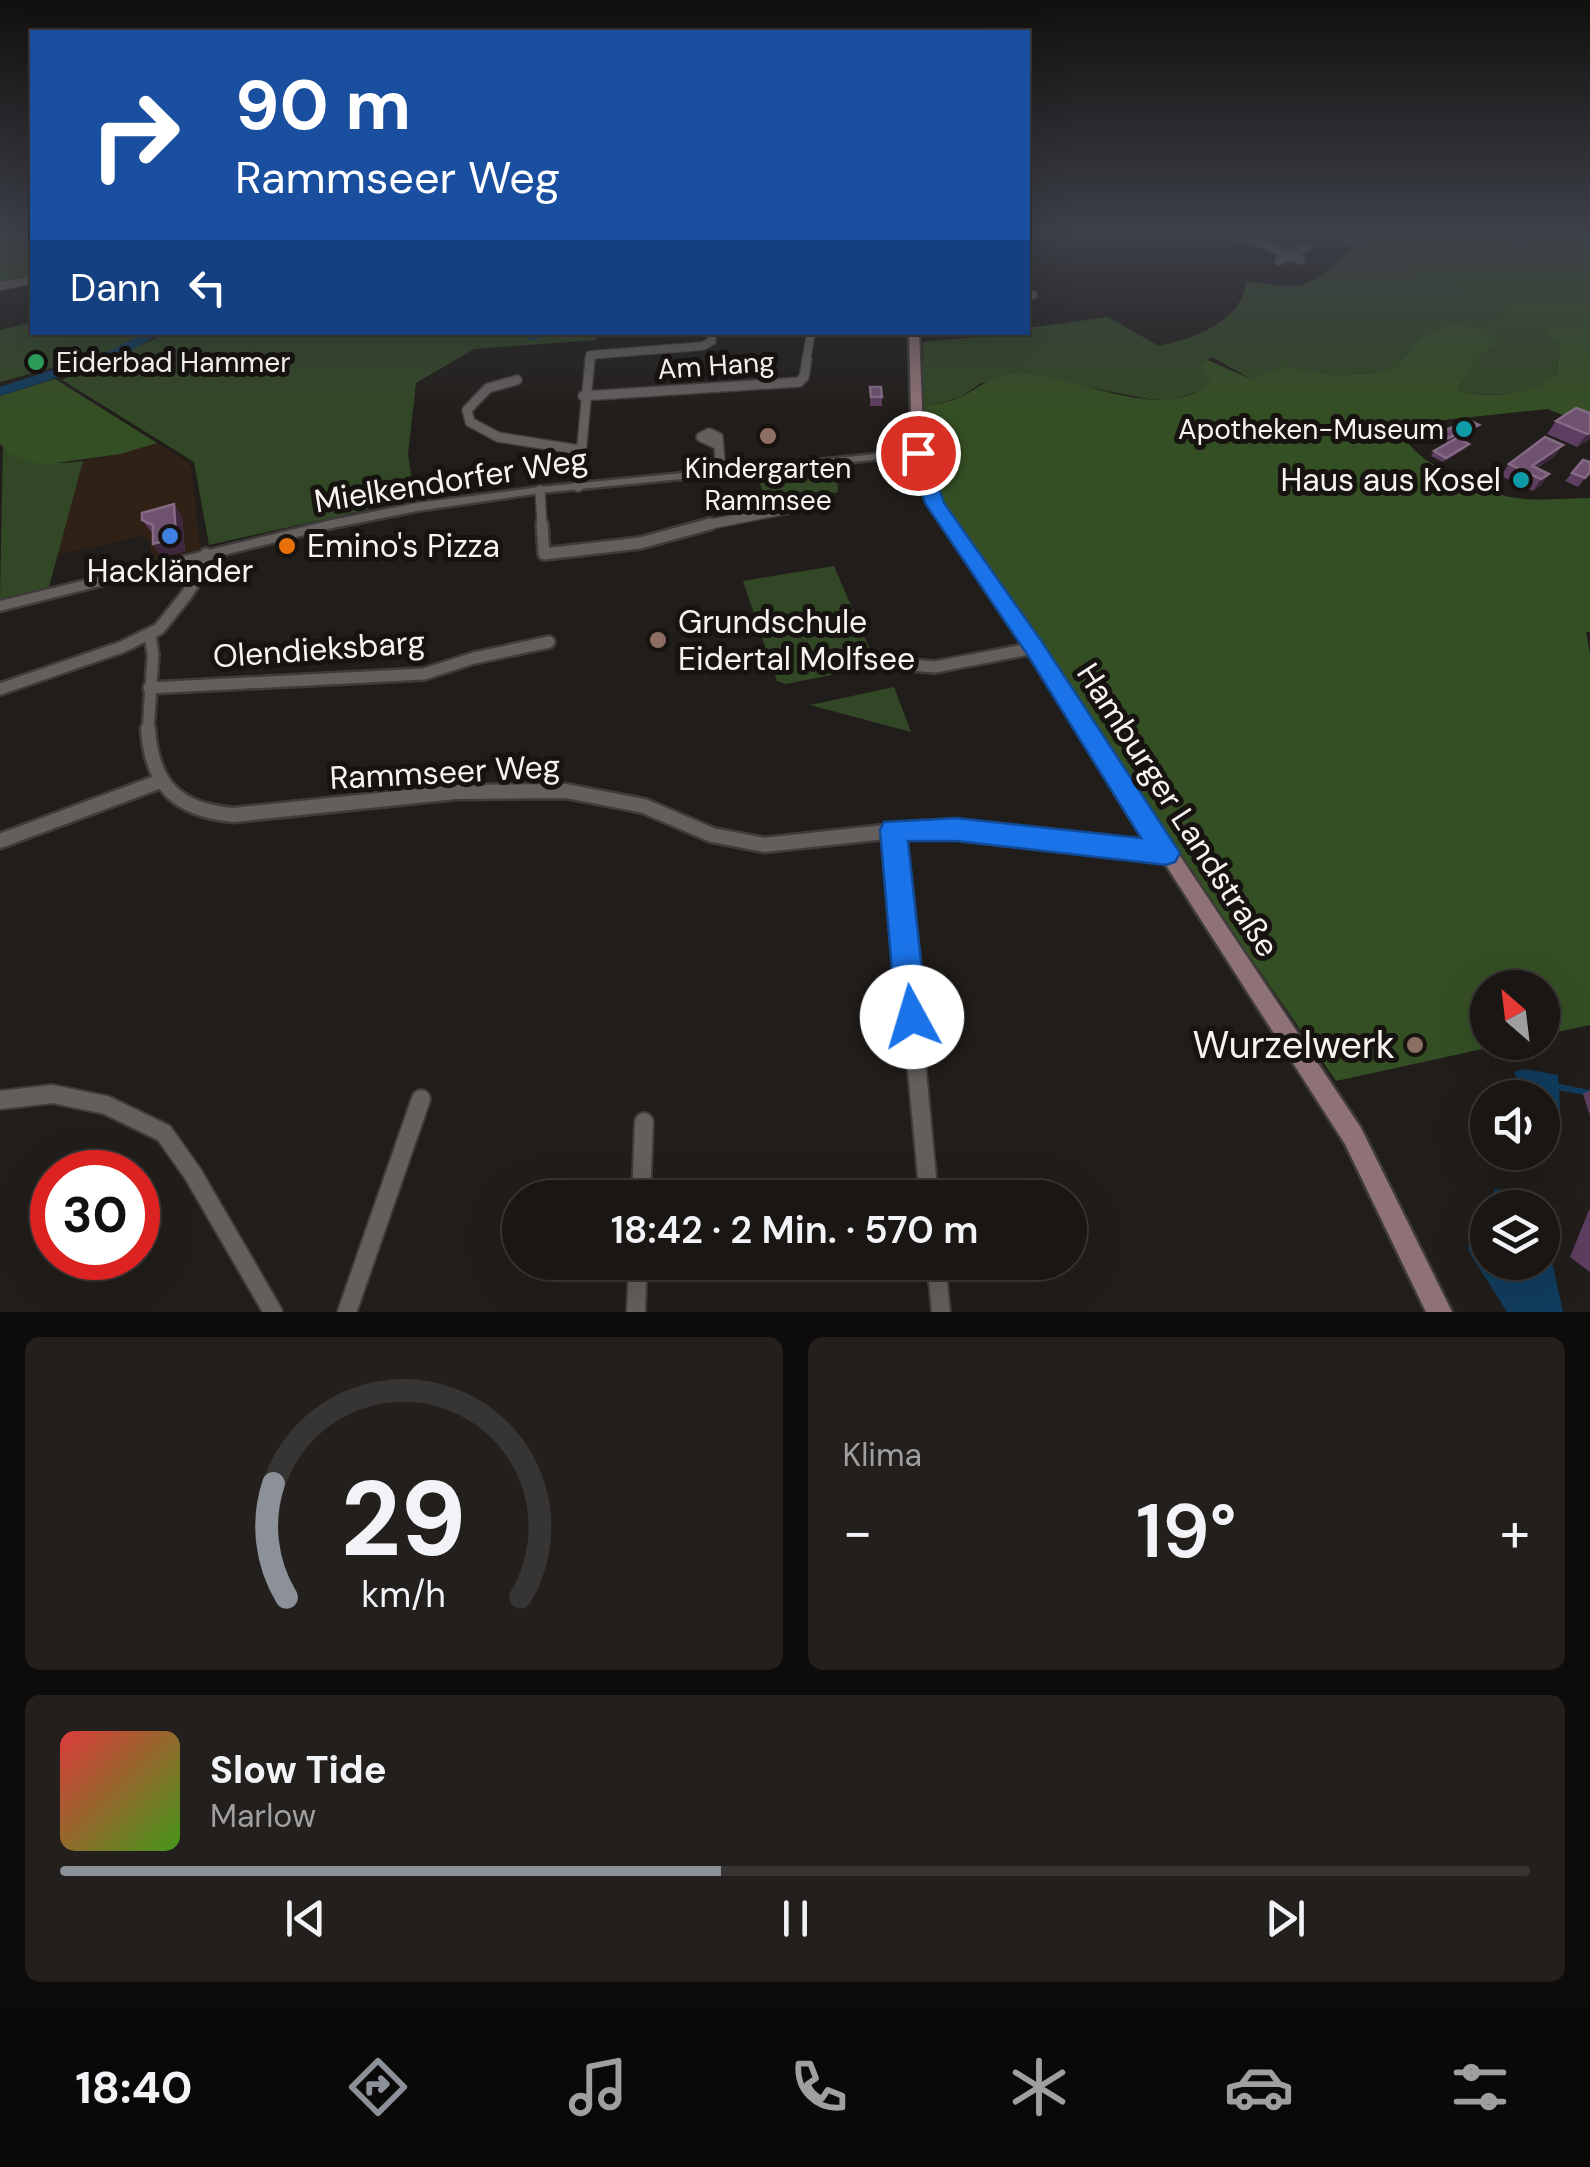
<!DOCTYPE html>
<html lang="de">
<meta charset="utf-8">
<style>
body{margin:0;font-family:"DM Sans",sans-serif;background:#221f1d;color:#f1f3f6;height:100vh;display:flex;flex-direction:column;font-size:38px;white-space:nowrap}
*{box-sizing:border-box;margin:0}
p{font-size:32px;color:#9f9fa0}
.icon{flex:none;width:55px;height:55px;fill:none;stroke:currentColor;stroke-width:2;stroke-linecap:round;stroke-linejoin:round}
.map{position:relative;height:1312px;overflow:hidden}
.side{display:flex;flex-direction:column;gap:25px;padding:25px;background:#0e0c0b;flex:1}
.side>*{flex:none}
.hud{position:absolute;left:30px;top:30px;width:1000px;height:305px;border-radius:0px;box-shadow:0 10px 40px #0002,0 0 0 2px #373534;background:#1a4fa0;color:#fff;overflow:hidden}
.needle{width:65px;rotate:332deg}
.fabs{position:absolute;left:1470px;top:970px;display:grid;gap:20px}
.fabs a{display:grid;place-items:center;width:90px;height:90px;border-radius:50%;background:#191614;box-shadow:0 10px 40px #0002,0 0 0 2px #373534;font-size:50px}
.speed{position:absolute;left:30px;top:1150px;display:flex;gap:20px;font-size:50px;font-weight:700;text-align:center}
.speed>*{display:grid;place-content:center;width:130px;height:130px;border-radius:50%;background:#191614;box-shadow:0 10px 40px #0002,0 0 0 2px #373534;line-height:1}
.speed .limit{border:15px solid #d22;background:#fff;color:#111}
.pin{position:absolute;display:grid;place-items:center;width:85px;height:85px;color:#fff;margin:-42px;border:5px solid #fff;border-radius:50%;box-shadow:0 2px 10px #0007}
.me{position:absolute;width:110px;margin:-55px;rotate:354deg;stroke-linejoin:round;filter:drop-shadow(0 0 8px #0008)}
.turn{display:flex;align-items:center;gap:35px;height:210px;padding:0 40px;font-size:45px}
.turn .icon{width:130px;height:130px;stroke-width:2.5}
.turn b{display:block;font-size:70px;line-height:85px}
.then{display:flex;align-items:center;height:95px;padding:0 40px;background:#0003;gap:20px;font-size:38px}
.big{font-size:75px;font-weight:600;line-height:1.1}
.side .widget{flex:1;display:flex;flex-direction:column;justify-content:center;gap:15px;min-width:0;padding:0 35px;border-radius:15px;background:#221f1d}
.side .dial{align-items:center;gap:0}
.dial svg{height:260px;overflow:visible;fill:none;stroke:#373534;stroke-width:7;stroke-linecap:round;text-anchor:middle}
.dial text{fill:#f1f3f6;stroke:none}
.song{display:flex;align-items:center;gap:30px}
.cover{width:120px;height:120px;border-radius:15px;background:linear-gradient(135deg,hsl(0 70% 55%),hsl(100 70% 35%))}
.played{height:10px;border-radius:5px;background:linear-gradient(90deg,#8c9099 45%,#373534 45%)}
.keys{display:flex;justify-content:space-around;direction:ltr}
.heat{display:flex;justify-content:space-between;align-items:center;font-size:55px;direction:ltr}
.side .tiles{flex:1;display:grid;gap:25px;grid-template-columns:1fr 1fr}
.widget:last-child{grid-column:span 2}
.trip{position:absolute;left:502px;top:1180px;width:585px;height:100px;border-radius:50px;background:#191614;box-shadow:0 10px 40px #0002,0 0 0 2px #373534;font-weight:600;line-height:100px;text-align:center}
.tab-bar{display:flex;height:160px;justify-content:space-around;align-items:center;background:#0a0908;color:#9f9fa0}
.tab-bar .icon{width:70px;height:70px}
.tab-bar .current{color:#8c9099}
.tab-bar b{font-size:45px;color:#f1f3f6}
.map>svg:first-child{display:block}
.commercial{fill:#302116}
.green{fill:#324725}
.forest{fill:#354f24}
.water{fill:#113c5d}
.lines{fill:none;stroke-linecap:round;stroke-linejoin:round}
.stream-far1{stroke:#113c5d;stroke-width:2.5}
.stream{stroke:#113c5d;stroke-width:6}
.river{fill:#113c5d;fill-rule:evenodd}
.minor-far4-casing{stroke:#3e3b3a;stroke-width:10}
.minor-far3-casing{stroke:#3e3b3a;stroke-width:12}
.minor-far2-casing{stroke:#3e3b3a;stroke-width:16}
.minor-far1-casing{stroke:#3e3b3a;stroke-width:19}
.minor-casing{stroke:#3e3b3a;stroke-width:22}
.tertiary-casing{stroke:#3e3b3a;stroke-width:5}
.secondary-casing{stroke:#3e3b3a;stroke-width:5}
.minor-far4{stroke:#645f5d;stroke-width:8}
.minor-far3{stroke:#645f5d;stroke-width:9}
.minor-far2{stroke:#645f5d;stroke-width:11}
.minor-far1{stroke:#645f5d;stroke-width:14}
.minor{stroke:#645f5d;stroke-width:18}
.tertiary{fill:#645f5d;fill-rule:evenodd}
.secondary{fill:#8e7275;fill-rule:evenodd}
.wall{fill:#5e3e60}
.shaded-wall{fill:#3f283d}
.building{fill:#6f5170;stroke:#846a84;stroke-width:2.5}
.route{fill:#1a73e8;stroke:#114b97;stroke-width:2.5}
.leisure-dot{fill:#2e9e5b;stroke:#171311;stroke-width:4}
.culture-dot{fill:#0f9aa8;stroke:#171311;stroke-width:4}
.education-dot{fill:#8d6e63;stroke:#171311;stroke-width:4}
.shop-dot{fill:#3f7fe0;stroke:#171311;stroke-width:4}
.food-dot{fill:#e8710a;stroke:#171311;stroke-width:4}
.labels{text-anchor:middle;stroke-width:10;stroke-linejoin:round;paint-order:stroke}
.far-poi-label{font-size:28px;fill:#f6f3f1;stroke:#171311;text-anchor:start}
.far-street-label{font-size:28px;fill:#f6f3f1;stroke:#171311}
.street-label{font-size:32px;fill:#f6f3f1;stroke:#171311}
.poi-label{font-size:32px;fill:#f6f3f1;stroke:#171311;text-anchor:start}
.near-poi-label{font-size:38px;fill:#f6f3f1;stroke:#171311;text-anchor:end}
</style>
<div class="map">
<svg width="1590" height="1312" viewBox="0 0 1590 1312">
<rect width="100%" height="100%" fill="#211d1a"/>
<polygon class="commercial" points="157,443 188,462 192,471 200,549 151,562 150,541 142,536 57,555 83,461"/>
<g class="green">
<path d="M1357 230H1590V327L1506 308 1512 316 1498 328H1542L1559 344 1557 374C1536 395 1485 399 1457 390L1475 362 1499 339 1418 340 1397 366 1373 373 1331 375 1284 365 1251 379 1212 357 1200 366 1212 380 1203 389 1172 401 1148 399 1033 376 981 383 961 397 923 408V342L1028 332V328L1108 317 1159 346C1192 339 1243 322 1246 281 1308 291 1307 288 1354 248L1339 241 1363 234Z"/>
<polygon points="32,322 32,332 151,333 109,352 0,382 0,330"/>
<polygon points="500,332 497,335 598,333 596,340 474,349 416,383 408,454 415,499 209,545 194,462 62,380 168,333"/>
<path d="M3 443C20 467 55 464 83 461L49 587 0 599Z"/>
<polygon points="837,463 838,492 768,508 756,471"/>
<polygon points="834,566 877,666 786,684 777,681 743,581"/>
<polygon points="894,687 911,732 810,705"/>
</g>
<g class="forest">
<polygon points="0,230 32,230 32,278 0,284"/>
<path d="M1357 230H1465L1469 232 1430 234 1467 248 1496 243 1557 265 1574 257 1487 230H1569L1571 240 1590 249V425L1547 409 1433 421 1407 440C1417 463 1484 492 1510 497 1534 502 1565 498 1590 498V632H1586L1590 654V1025L1543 1035 1542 988H1488V1042L1510 1043 1336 1081 1173 846 1042 646 936 503 922 456 923 408C935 404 950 402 961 397 978 389 990 376 1010 374 1068 368 1165 431 1211 380L1200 366 1208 360 1251 379 1284 365 1331 375 1373 373 1397 366 1418 340 1447 323 1482 328 1500 339 1475 362 1457 390C1486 400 1536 394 1557 374L1559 344 1542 329 1498 328 1490 322 1511 316 1500 299 1425 280 1406 264 1371 245Z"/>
<polygon points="55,379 157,443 120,454 42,465 11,455 0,444 0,396"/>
</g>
<g class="water">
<polygon points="1525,1069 1558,1075 1561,1123 1552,1131 1543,1128 1542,1098 1525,1097 1514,1072"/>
<polygon points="1495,1189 1511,1191 1536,1207 1488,1208 1488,1262 1542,1262 1543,1220 1563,1312 1507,1312 1468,1250 1472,1217 1490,1203"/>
</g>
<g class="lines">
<polyline class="stream-far1" points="529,339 559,332"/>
<polyline class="stream" points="1559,1087 1590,1093"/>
<polygon class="river" points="146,332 163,332 120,357 0,396 0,387 110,351"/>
<g class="minor-far4-casing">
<g id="minor-far4">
<polyline points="1051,230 1183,231 1249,238 1301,260"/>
<polyline points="1279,261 1307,247"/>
<polyline points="0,286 32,280"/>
<polyline points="1028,295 1033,295"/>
<polyline points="589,362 590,355 703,346 712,341 711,332"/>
<polyline points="806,362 811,332"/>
</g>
</g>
<g class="minor-far3-casing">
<g id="minor-far3">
<polyline points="517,380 488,388 467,410 470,422 498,437 580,450"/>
<polyline points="583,396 799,382 804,377 807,359"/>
<polyline points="716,444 701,437 709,433 718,437 721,472"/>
<polyline points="578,487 590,359"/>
<polyline points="540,490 542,526"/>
<polyline points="701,526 813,504"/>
</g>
</g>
<g class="minor-far2-casing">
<g id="minor-far2">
<polyline points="542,524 544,554 640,543 710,524"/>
<polyline points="910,665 935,667 1034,648"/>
<polyline points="149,688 424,674 474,658 549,642"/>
<polyline points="0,689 122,647 159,629 187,594 207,562 206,554"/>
<polyline points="148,732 153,655 150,635"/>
</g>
</g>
<g class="minor-far1-casing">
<g id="minor-far1">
<path d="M148 729C152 787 178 810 233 815L456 792 566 791 644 806 712 835 764 845 922 828 1166 853"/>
<polyline points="894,830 909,990"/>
<polyline points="0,841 161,781"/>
</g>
</g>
<g class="minor-casing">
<g id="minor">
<polyline points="909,987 929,1198"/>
<polyline points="0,1100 52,1094 106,1105 164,1133 193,1174 273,1312"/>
<polyline points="641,1198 644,1122"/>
<polyline points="936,1262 941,1312"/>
<polyline points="347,1312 421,1099"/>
<polyline points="636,1312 638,1262"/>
</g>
</g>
<g class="tertiary-casing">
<polygon id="tertiary" points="918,450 922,451 922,455 540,493 417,511 332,528 0,611 0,601 332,520 417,503 540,487"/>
</g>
<g class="secondary-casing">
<polygon id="secondary" points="909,332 919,332 924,453 940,503 1039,644 1361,1128 1452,1312 1426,1312 1345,1144 1029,652 928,503 912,453"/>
</g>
<use href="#minor-far4" class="minor-far4"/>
<use href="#minor-far3" class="minor-far3"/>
<use href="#minor-far2" class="minor-far2"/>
<use href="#minor-far1" class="minor-far1"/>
<use href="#minor" class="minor"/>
<use href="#tertiary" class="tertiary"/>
<use href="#secondary" class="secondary"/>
</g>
<g class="wall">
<polygon points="870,387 882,397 882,406 870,406"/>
<polygon points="1576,408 1590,439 1577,447 1547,434 1556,421"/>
<polygon points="1479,425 1475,430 1443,444 1433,440 1437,434"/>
<polygon points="1466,448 1443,462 1431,456 1434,451"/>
<polygon points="1555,456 1537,468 1549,474 1541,485 1533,491 1501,476 1509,464"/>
<polygon points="1583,460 1590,472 1578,487 1565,481"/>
<polygon points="182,517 185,551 162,557 153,544 153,534 142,520"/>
<polygon points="1590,1090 1590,1116 1583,1094"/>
<polygon points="1589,1210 1590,1210 1590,1272 1570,1257"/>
</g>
<g class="shaded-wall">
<polygon points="1479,425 1475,430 1443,444 1446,439"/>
<polygon points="1590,433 1590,439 1577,447 1587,434"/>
<polygon points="1469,444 1466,448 1443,462 1446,458"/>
<polygon points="1563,445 1555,456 1528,473 1532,466"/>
<polygon points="1549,474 1541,485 1533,491 1541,479"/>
<polygon points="174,504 182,517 185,551 162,557 153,544"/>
</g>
<g class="building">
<polygon points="870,387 881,387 882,397 871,397"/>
<polygon points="1576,408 1590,413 1590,433 1587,434 1556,421"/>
<polygon points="1469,420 1479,425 1446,439 1437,434"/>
<polygon points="1545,437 1563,445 1532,466 1549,474 1541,479 1509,464"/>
<polygon points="1457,438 1469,444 1446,458 1434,451"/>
<polygon points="1583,460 1590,462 1590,472 1585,478 1572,473"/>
<polygon points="174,504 176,538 153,544 153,525 142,520 142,513"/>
</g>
<linearGradient id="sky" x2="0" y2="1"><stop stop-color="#12100e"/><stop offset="0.56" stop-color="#3d4049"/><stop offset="1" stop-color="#3d4049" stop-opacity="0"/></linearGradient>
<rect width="1590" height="413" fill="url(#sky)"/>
<polygon class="route" points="918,448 927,453 944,503 1042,642 1180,853 1175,862 1166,865 956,841 908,841 927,1017 923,1028 912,1033 901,1028 896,1017 880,830 884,822 956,818 1141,838 1027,654 925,503 910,453"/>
<circle class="leisure-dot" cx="36" cy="362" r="10"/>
<g class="culture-dot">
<circle cx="1464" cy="429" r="10"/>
<circle cx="1521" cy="480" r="10"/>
</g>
<g class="education-dot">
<circle cx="768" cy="436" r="10"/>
<circle cx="658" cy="640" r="10"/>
<circle cx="1415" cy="1045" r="10"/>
</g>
<circle class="shop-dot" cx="170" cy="536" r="10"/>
<circle class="food-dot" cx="287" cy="546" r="10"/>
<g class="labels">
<g class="far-poi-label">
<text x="56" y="372">Eiderbad Hammer</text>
<text x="1444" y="439" text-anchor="end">Apotheken-Museum</text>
<text x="768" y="478" text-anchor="middle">Kindergarten<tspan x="768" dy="32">Rammsee</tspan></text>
</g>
<g class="far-street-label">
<text transform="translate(716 365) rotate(-4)" y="10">Am Hang</text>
</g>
<g class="street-label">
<text transform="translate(451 480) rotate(-9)" y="11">Mielkendorfer Weg</text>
<text transform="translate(319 649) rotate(-4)" y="11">Olendieksbarg</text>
<text transform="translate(445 772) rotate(-3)" y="11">Rammseer Weg</text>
<text transform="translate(1178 810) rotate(57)" y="11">Hamburger Landstraße</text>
</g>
<g class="poi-label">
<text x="1501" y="491" text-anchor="end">Haus aus Kosel</text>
<text x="307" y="557">Emino's Pizza</text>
<text x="170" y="582" text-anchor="middle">Hackländer</text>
<text x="678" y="633">Grundschule<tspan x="678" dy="37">Eidertal Molfsee</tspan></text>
</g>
<g class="near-poi-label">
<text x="1395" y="1058">Wurzelwerk</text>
</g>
</g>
</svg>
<div class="fabs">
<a><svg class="needle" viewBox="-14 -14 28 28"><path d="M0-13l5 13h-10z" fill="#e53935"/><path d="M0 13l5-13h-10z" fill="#9f9fa0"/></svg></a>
<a><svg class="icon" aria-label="sound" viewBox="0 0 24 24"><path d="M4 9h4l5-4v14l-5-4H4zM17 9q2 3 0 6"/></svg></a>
<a><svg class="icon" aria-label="layers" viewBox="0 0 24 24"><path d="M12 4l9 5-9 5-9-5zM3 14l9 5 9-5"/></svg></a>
</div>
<div class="speed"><div class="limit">30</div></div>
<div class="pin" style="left:918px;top:453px;background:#d93025"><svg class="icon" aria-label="arrive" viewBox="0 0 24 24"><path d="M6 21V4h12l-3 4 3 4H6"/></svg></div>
<svg class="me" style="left:912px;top:1017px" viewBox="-20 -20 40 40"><circle r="19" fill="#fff"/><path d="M0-13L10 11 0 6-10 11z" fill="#1a73e8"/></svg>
<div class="trip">18:42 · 2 Min. · 570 m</div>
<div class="hud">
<div class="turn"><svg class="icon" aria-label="right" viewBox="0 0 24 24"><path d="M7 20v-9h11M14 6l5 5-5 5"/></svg><div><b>90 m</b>Rammseer Weg</div></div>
<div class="then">Dann<svg class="icon" aria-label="left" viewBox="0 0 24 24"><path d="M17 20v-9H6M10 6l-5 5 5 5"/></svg></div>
</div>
</div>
<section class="side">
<div class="tiles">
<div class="widget dial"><svg viewBox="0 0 100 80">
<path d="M14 69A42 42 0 1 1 86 69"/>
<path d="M14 69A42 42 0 0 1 10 34" stroke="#8c9099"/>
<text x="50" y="56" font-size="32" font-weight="700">29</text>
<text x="50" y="72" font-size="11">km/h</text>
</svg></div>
<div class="widget"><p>Klima</p>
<div class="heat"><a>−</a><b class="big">19°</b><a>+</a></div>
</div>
<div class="widget">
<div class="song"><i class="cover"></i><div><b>Slow Tide</b><p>Marlow</p></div></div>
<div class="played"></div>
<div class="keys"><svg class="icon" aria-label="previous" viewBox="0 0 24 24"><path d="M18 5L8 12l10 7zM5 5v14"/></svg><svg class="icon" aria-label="pause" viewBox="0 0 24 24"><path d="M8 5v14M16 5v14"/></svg><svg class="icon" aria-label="next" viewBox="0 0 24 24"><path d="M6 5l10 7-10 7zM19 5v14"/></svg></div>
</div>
</div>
</section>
<nav class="tab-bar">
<b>18:40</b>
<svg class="icon current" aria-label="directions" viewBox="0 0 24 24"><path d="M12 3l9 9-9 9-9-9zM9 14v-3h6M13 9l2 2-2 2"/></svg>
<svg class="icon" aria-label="music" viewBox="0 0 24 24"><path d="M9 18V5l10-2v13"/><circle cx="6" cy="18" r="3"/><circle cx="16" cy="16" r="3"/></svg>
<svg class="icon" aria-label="phone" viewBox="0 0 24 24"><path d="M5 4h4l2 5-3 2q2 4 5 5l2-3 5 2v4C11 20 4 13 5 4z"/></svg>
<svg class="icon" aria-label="climate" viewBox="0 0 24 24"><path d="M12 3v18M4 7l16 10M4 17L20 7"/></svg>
<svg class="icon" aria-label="car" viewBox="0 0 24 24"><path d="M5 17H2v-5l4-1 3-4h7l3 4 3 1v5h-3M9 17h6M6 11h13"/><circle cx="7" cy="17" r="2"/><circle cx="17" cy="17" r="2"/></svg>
<svg class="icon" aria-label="filters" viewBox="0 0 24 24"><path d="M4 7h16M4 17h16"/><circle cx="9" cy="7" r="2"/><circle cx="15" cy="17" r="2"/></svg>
</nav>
